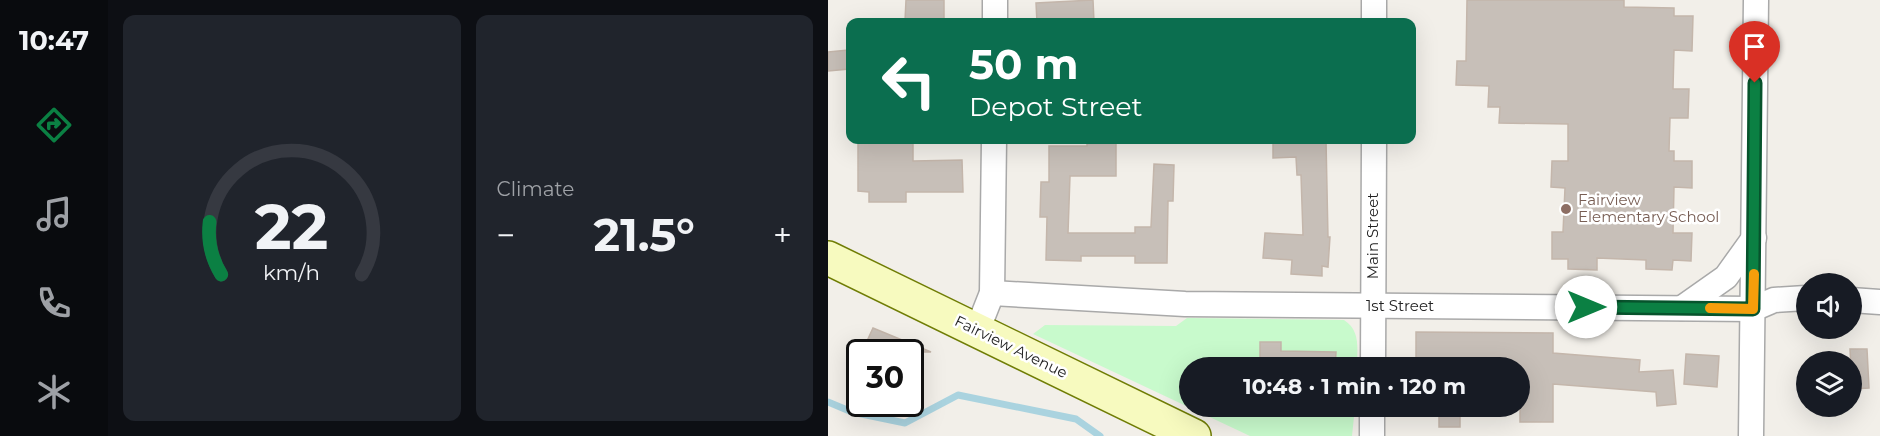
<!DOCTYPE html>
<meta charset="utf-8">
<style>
body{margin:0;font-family:Montserrat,sans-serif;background:#20242c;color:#f1f3f6;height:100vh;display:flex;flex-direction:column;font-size:22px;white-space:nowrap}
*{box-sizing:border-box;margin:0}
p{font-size:20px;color:#9ea1a6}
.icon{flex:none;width:33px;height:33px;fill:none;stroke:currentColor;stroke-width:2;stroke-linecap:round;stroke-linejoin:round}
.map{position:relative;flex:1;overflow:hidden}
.details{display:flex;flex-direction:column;gap:15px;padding:15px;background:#0d0f14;width:720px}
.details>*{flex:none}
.hud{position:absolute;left:18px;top:18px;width:570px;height:126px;border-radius:12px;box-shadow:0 6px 24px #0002;background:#0b6e4f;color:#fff;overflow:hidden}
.buttons{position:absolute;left:968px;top:273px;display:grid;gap:12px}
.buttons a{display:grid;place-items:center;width:66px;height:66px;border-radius:50%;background:#171b24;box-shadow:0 6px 24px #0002;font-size:30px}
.speed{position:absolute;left:18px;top:339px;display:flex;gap:12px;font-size:30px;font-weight:700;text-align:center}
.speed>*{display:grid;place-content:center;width:78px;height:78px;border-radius:50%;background:#171b24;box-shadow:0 6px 24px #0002;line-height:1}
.speed .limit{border:3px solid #111;border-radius:9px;background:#fff;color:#111}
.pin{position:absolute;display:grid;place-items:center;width:51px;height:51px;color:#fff;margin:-62px -26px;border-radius:50% 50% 50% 0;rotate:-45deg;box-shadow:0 0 6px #0007}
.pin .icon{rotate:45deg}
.me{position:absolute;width:66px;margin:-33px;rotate:90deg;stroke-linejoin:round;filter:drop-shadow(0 0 4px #0008)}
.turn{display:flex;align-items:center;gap:21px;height:126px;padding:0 24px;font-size:27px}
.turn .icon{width:78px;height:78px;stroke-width:2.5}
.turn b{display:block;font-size:42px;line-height:51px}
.big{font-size:45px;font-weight:700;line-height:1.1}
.details .card{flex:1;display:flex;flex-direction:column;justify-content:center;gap:9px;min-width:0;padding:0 21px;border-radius:12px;background:#20242c}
.details .dial{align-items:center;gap:0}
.dial svg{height:156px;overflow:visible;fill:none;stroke:#363941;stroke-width:7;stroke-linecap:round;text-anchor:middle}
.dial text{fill:#f1f3f6;stroke:none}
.heat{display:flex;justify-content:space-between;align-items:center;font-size:33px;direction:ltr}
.details .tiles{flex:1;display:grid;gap:15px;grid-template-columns:repeat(2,1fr)}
.trip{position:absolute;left:351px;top:357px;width:351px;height:60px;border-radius:30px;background:#171b24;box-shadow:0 6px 24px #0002;font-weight:700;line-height:60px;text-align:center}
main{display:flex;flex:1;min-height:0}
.menu{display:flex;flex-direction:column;width:108px;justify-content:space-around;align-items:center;background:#090b0e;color:#9ea1a6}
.menu .icon{width:42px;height:42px}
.menu .current{color:#0b8043}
.menu b{font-size:27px;color:#f1f3f6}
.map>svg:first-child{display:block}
.park{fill:#c8facc}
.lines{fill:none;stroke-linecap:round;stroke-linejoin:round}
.stream{stroke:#aad3df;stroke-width:7}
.building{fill:#c7bfb8;stroke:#c4b6ab;stroke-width:1.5}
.minor-casing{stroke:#a9a9a9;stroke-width:27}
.secondary-casing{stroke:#707d05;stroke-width:36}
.minor{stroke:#fff;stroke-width:24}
.secondary{stroke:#f7fabf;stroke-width:33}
.route-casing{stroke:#07532c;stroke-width:15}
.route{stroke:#0b8043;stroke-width:10}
.slow{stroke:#f59e0b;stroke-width:10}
.education-dot{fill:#8d6e63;stroke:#fff;stroke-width:2}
.labels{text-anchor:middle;stroke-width:5;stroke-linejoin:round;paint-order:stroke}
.education-label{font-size:15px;fill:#785e54;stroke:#fff;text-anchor:start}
.street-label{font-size:15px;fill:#222;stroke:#fff}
</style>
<main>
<nav class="menu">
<b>10:47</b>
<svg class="icon current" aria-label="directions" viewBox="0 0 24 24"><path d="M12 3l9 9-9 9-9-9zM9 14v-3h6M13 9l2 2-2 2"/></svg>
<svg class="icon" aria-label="music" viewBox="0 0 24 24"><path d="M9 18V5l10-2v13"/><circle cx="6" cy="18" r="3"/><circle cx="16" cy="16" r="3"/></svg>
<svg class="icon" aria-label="phone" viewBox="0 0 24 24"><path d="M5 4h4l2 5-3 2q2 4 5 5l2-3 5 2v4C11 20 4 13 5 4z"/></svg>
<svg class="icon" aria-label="climate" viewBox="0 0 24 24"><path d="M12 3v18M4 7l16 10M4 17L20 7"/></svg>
</nav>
<section class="details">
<div class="tiles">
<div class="card dial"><svg viewBox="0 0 100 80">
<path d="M14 69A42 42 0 1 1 86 69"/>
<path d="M14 69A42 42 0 0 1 8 42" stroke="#0b8043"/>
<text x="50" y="56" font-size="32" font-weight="700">22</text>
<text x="50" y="72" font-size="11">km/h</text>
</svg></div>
<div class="card"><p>Climate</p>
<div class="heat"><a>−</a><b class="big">21.5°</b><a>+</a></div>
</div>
</div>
</section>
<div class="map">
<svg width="1052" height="436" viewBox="0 0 1052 436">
<rect width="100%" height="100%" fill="#f2efe9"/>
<path class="park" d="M359 318 516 320C533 331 529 348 529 367L362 368V406L527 407 524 436H422L205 334 217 325 348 326Z"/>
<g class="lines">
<polyline class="stream" points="0,402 24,412 77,423 130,395 248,419 272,436"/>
</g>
<g class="building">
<polygon points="78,0 116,0 116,21 77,21"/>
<polygon points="265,0 266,22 209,22 208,3"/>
<polygon points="639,0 796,0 796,7 846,8 846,16 865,16 864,51 846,50 845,89 861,89 860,118 842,118 841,151 846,151 846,161 864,161 864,188 846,187 845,233 864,233 863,261 845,260 844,270 818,269 818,260 769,258 769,270 740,269 740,259 724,259 724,232 735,232 737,188 723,187 724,161 740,161 740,124 671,123 672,107 660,107 661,86 628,85 629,61 638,61"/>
<polygon points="20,50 21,69 0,71 0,52"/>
<polygon points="30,140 85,140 85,161 134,160 135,192 78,192 78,202 41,202 41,192 30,191"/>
<polygon points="259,140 288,140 288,176 242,176 240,233 307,233 307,227 323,227 326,164 346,165 345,201 340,201 339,263 307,263 307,256 253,256 253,261 218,260 219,217 212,217 213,182 221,182 221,146 259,146"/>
<polygon points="445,140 498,140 500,237 502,237 500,267 494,266 494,276 463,274 464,260 435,258 437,233 475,235 473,175 469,175 468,157 445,158"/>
<polygon points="45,328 103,352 34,352"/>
<polygon points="588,332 725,333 725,353 812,360 811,372 845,370 848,404 829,406 828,392 725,384 725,422 692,422 692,368 588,368"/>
<polygon points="432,342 453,342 453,351 508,352 507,368 432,368"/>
<polygon points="1022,349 1039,349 1041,388 1024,389"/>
<polygon points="858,354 891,356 889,387 856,384"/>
<polygon points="611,407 632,408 632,427 611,427"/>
</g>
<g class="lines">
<g class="minor-casing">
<g id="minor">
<polyline points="167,22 167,0"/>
<polyline points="546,22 546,0"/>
<polyline points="164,293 357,304 925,309 946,300 978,298"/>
<polyline points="1023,300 1052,302"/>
<polyline points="854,308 898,277 926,238"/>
<polyline points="149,331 164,293 166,140"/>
<polyline points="545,368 546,140"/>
<polyline points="544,436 544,406"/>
<polyline points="923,436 928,0"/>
</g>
</g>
<g class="secondary-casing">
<polyline id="secondary" points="0,258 366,436"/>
</g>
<use href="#minor" class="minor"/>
<use href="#secondary" class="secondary"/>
</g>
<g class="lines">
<g class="route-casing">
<polyline id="route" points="758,307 925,309 927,83"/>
</g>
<use href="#route" class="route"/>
<polyline class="slow" points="882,308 925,309 926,274"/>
</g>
<circle class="education-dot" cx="738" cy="209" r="6"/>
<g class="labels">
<g class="education-label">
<text x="750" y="205">Fairview<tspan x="750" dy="17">Elementary School</tspan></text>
</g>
<g class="street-label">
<text transform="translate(545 236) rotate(-90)" y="5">Main Street</text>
<text x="572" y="311">1st Street</text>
<text transform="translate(183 347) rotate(26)" y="5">Fairview Avenue</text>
</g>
</g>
</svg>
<div class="buttons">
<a><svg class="icon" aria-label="sound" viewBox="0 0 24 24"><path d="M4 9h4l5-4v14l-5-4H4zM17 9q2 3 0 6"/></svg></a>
<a><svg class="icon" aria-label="layers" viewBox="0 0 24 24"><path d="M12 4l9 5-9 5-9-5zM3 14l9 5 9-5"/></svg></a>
</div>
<div class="speed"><div class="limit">30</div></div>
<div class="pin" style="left:927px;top:83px;background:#d93025"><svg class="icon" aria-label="arrive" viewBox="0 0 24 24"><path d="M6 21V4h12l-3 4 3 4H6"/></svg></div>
<svg class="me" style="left:758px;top:307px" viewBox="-20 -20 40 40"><circle r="19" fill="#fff"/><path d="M0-13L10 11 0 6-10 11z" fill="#0b8043"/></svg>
<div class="trip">10:48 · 1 min · 120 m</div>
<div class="hud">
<div class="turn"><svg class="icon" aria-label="left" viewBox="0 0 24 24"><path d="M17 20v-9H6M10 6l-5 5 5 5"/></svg><div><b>50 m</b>Depot Street</div></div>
</div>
</div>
</main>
